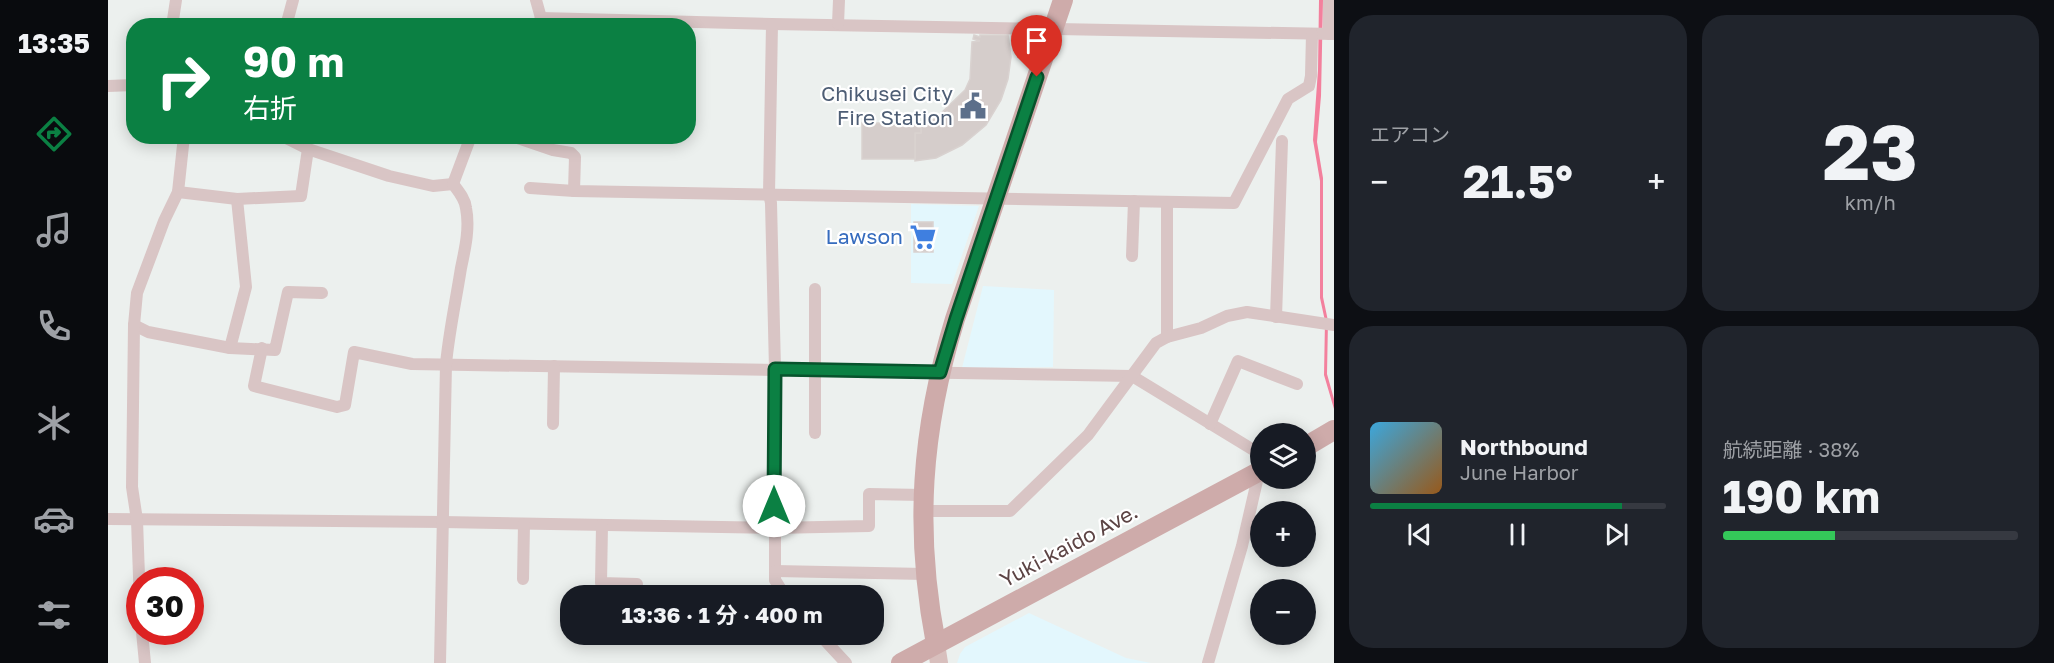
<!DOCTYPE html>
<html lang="ja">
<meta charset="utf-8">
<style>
body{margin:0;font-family:"Golos Text","Noto Sans JP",sans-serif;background:#20242c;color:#f1f3f6;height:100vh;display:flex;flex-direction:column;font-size:22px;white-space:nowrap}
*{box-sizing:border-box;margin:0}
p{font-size:20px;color:#9ea1a6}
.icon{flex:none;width:33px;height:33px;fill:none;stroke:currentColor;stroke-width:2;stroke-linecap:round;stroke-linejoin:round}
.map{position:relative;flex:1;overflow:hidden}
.sheet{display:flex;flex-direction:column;gap:15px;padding:15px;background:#0d0f14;width:720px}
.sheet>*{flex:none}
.guide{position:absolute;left:18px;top:18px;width:570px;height:126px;border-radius:24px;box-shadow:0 3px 15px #0003;background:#0b8043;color:#fff;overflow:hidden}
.buttons{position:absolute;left:1142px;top:423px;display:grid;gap:12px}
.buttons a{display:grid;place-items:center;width:66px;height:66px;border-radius:50%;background:#171b24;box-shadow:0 3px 15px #0003;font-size:30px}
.speed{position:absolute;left:18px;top:567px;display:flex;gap:12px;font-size:30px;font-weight:700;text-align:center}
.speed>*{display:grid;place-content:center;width:78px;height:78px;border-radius:50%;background:#171b24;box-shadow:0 3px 15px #0003;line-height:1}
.speed .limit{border:9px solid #d22;background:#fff;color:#111}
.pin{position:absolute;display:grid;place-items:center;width:51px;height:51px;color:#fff;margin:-62px -26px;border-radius:50% 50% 50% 0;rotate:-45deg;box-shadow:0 0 6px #0007}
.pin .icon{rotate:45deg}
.me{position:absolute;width:66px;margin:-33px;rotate:0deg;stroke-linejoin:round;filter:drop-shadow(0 0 4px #0008)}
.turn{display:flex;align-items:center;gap:21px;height:126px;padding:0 18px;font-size:27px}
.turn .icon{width:78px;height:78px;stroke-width:2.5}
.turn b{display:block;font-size:42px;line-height:51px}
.big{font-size:45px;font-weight:700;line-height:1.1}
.sheet .widget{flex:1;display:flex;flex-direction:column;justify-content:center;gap:9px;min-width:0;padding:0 21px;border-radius:24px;background:#20242c}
.sheet .dial{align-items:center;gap:0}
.dial b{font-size:78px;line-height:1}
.song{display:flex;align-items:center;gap:18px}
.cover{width:72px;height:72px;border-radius:9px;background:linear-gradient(135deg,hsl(200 70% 55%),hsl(30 70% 35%))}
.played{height:6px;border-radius:3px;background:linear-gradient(90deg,#0b8043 85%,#363941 85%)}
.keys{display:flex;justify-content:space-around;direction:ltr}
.heat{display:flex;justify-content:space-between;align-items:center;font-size:33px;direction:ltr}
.charge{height:9px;border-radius:4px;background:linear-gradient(90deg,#34c759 38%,#363941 0)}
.sheet .tiles{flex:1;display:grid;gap:15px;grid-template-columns:repeat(2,1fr)}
.trip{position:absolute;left:452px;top:585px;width:324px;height:60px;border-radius:24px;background:#171b24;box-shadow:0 3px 15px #0003;font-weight:700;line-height:60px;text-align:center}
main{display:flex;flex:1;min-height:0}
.menu{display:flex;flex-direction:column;width:108px;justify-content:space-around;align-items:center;background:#090b0e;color:#9ea1a6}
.menu .icon{width:42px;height:42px}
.menu .selected{color:#0b8043}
.menu b{font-size:27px;color:#f1f3f6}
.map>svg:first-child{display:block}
.commercial{fill:#e3f7fd}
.water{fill:#f3809d}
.building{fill:#d5cdcb;stroke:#d9d2d0;stroke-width:1.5}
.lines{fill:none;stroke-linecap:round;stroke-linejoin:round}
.minor{stroke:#d9c5c5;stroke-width:12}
.secondary{stroke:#d8bfbd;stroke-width:18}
.primary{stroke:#ceabaa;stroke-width:20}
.route-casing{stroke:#07532c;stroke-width:15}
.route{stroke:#0b8043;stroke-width:10}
.labels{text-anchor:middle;stroke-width:4.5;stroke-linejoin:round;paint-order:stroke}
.service-label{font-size:21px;fill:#4e5e75;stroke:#fff;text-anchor:end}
.shop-label{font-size:21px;fill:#366cbe;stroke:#fff;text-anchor:end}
.street-label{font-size:21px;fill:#5c4444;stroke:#fff}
</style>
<main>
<nav class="menu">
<b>13:35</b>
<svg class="icon selected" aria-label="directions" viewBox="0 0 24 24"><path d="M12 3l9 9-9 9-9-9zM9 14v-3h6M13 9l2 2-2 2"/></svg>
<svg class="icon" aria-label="music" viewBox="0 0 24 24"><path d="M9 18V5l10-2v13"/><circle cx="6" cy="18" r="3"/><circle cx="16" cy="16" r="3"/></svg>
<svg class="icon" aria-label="phone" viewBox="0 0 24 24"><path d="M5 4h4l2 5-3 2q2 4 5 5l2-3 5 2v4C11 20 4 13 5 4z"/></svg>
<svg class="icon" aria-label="climate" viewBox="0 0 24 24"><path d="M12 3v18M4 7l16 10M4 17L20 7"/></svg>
<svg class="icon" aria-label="car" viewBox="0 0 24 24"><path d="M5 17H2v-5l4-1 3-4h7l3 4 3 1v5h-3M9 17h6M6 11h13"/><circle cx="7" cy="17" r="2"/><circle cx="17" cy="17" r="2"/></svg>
<svg class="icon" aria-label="filters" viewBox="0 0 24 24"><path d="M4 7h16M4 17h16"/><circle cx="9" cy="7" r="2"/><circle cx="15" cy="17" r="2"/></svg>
</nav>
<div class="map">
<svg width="1226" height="663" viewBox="0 0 1226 663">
<rect width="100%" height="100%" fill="#ecf0ee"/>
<g class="commercial">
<polygon points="803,204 871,206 844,284 803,283"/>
<polygon points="875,286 946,290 945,367 854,368"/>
<polygon points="921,613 1018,658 1043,663 849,663 852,654 857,647"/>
</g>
<polygon class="water" points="1211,0 1215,0 1213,96 1209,142 1215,178 1215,297 1220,321 1219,374 1226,399 1226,409 1216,375 1217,321 1212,298 1212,181 1205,140 1210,70"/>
<g class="building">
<polygon points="866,35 872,37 872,35 900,35 903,57 900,79 893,100 878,125 854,145 828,158 807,161 807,133 813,133 813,123 827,119 857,90 862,79 864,42 872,41 865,39"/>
<polygon points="754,123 813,123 813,133 807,133 807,159 754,159"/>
<rect x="806" y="222" width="19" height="30"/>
</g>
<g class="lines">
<g class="minor">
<polyline points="428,0 433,18 429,26"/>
<polyline points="433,18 664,24 1226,34"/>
<polyline points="664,24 661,194 663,203 667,369 667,580 677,596"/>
<polyline points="730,24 731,0"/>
<polyline points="64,26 68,0"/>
<polyline points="178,26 185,0"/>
<polyline points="1221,34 1221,0"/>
<polyline points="0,86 26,85"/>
<polyline points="174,136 200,149 281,176 325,186 345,184"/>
<polyline points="404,136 445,150 463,153 467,157 466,191"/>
<polyline points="345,184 363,136"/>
<polyline points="422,188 466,191 1126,203 1180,99 1201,86 1203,76 1204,34"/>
<polyline points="70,192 129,199 193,196 200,149"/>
<polyline points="1059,202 1059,337"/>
<polyline points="1024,256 1026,201"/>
<polyline points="1168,317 1174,141"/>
<polyline points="26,325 40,332 122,348 167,350 180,292 214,293"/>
<polyline points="122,348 138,287 129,199"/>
<polyline points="154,348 146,386 229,407 237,405 246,352 304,364 1024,376 1152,454"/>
<polyline points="445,424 446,366"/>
<polyline points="1102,424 1130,361 1189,384"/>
<polyline points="707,433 707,289"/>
<polyline points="815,511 902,511 980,435 1048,343 1059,337 1093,328 1119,316 1139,312 1226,325"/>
<polyline points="0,519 335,522 666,528 761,526 761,494 815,495"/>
<polyline points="494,525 493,583 529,584"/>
<polyline points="667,571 817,574"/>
<polyline points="415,579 416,524"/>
<polyline points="32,605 29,520 24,487 26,325 29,293 56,221 70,192 76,136"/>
<polyline points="34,632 37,663"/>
<polyline points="711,634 738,663"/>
<path d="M332 663 338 364C341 332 348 300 353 268 357 249 362 228 358 208 357 199 351 192 345 184"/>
<polyline points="1100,663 1134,546 1149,481 1146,475"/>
</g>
<polyline class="secondary" points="828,644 831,663"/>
<g class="primary">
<polyline points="1197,447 1226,430"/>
<path d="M828 644C806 530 813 430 847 319L955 0"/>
<polyline points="793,663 1152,471"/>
</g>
</g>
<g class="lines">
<g class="route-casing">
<polyline id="route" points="666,506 667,369 832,372 848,319 929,77"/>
</g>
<use href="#route" class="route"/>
</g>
<defs>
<g id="civic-bare" transform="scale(2.07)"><path d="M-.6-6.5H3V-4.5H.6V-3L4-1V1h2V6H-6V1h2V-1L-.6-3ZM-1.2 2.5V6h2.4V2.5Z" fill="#5c6f8a" stroke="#fff" stroke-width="2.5" paint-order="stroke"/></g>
<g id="supermarket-bare" transform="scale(2.07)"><path d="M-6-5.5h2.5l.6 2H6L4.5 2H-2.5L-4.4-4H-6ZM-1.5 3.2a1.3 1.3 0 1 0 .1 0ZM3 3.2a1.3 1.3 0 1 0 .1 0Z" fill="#3f7fe0" stroke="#fff" stroke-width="2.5" paint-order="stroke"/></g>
</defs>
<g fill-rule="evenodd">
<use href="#civic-bare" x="865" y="106"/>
<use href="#supermarket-bare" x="815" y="237"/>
</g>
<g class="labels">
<g class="service-label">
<text x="845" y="101">Chikusei City<tspan x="845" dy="24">Fire Station</tspan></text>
</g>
<g class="shop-label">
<text x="795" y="244">Lawson</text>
</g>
<g class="street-label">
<text transform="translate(961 546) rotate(-28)" y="7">Yuki-kaido Ave.</text>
</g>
</g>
</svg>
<div class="buttons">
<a><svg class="icon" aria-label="layers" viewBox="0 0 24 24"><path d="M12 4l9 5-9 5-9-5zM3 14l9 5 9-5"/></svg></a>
<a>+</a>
<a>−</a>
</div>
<div class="speed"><div class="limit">30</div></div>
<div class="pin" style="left:929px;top:77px;background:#d93025"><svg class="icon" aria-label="arrive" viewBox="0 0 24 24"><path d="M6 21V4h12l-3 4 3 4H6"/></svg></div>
<svg class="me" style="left:666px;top:506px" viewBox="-20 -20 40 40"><circle r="19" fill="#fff"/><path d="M0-13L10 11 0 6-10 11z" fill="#0b8043"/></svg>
<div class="trip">13:36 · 1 分 · 400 m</div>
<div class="guide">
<div class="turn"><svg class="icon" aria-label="right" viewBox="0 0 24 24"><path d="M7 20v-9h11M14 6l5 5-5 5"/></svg><div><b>90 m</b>右折</div></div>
</div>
</div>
<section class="sheet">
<div class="tiles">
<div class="widget"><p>エアコン</p>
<div class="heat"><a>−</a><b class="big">21.5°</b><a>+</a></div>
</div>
<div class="widget dial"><b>23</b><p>km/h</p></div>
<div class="widget">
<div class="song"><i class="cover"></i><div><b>Northbound</b><p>June Harbor</p></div></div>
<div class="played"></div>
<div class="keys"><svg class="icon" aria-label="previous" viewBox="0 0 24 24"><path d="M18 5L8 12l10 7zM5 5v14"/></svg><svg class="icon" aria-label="pause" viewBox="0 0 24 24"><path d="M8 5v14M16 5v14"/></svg><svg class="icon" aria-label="next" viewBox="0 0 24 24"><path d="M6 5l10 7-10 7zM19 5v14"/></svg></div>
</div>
<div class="widget"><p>航続距離 · 38%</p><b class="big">190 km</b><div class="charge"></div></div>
</div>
</section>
</main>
